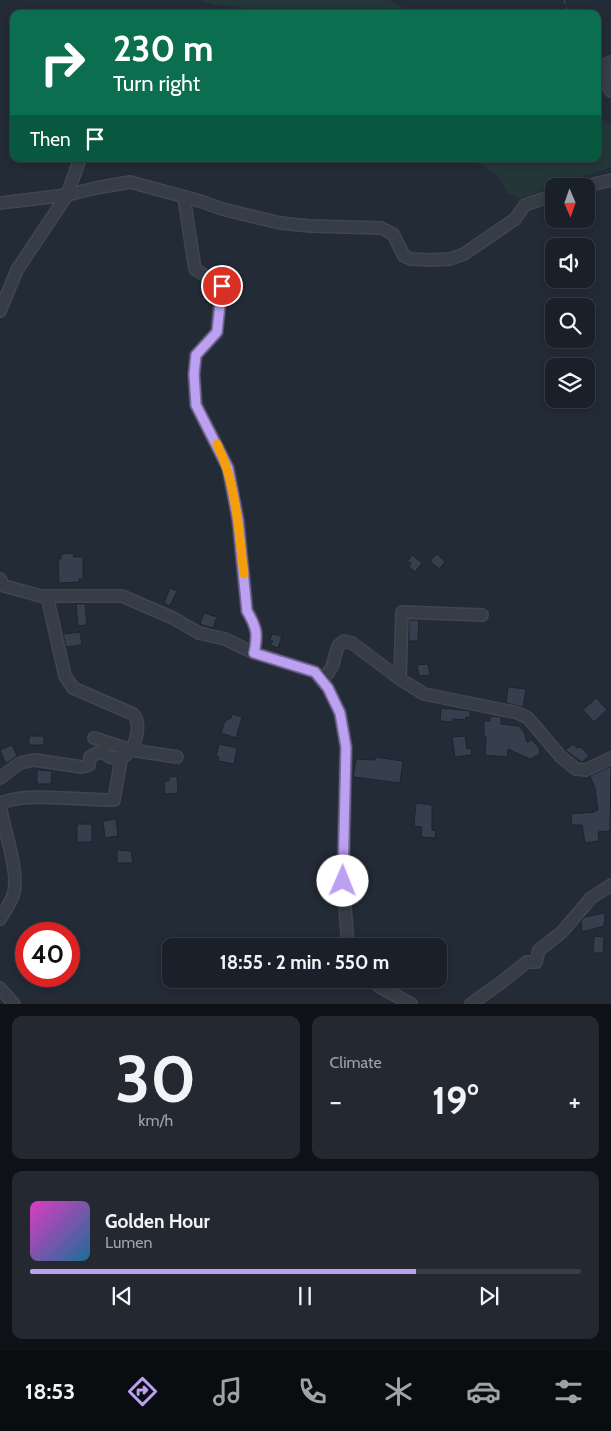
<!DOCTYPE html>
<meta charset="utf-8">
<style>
body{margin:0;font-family:Cabin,sans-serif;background:#232831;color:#f1f3f6;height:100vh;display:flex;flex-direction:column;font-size:19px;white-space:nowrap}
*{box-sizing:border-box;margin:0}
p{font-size:16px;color:#9fa3a8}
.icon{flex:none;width:28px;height:28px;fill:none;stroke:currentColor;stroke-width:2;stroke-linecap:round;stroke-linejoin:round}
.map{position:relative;height:1004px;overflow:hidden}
.panel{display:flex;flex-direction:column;gap:12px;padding:12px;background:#0e1217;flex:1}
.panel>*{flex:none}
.banner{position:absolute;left:10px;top:10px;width:591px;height:152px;border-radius:10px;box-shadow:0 2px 8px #0003,0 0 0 1px #383e46;background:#0b6e4f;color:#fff;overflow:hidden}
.needle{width:32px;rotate:178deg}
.buttons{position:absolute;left:545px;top:178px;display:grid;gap:10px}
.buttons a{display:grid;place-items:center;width:50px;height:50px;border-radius:10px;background:#1a2029;box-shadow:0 2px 8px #0003,0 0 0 1px #383e46;font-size:25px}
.speed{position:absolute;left:15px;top:922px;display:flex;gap:10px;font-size:25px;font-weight:700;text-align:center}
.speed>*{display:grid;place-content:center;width:65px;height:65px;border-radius:50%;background:#1a2029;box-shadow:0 2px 8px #0003,0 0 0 1px #383e46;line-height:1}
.speed .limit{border:8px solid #d22;background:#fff;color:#111}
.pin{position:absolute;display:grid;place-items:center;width:42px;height:42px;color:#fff;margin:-21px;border:2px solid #fff;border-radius:50%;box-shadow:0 1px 5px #0007}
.me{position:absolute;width:55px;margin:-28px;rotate:1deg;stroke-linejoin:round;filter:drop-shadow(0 0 4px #0008)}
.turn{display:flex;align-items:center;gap:18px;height:105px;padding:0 20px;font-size:22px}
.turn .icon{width:65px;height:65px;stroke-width:2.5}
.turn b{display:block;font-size:35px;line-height:42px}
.then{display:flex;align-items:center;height:48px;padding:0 20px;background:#0003;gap:10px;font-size:19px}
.big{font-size:38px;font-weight:700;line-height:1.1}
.panel .card{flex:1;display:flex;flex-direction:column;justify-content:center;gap:8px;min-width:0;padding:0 18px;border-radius:10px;background:#232831}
.panel .dial{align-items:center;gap:0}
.dial b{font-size:65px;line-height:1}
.song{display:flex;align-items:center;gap:15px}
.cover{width:60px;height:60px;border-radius:8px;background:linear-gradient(135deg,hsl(310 70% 55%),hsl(200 70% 35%))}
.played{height:5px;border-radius:2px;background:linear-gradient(90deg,#bca0f2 70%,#383e46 70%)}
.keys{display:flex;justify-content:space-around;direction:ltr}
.heat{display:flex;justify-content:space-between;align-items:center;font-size:28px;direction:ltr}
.panel .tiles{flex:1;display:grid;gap:12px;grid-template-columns:1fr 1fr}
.card:last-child{grid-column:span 2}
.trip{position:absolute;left:162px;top:938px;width:285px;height:50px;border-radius:10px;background:#1a2029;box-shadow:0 2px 8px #0003,0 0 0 1px #383e46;font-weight:700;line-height:50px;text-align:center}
.dock{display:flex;height:80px;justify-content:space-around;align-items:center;background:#0a0d10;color:#9fa3a8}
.dock .icon{width:35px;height:35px}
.dock .on{color:#bca0f2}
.dock b{font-size:22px;color:#f1f3f6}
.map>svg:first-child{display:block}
.green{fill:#243638}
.building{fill:#353f4d;stroke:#1d242e}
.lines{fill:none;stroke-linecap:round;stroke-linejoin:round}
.minor-casing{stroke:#3f4651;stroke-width:14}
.path{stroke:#3d4f50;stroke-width:1;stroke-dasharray:4 4;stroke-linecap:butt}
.minor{stroke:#363d47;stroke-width:11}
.route-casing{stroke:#7a689d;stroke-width:12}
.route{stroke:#bca0f2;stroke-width:9}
.slow{stroke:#f59e0b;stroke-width:9}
</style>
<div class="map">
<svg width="611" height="1004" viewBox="0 0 611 1004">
<rect width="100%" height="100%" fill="#232b37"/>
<g class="green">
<polygon points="199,0 390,0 410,12 434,14 250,14 240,6 214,5"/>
<polygon points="598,120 603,120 611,124 611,167 590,175 576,177 520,199 508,193 497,175 472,159 598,159"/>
</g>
<g class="building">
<polygon points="73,553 74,557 83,557 83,579 79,579 79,582 59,583 58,559 61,559 61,554"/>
<polygon points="437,554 445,562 439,569 430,561"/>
<polygon points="412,555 422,563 415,572 409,567 411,563 407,562"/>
<polygon points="170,588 177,591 170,606 164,603"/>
<polygon points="76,604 85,604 87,625 78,626"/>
<polygon points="204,613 217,617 213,628 200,624"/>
<polygon points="409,620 419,620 418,641 409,641"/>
<polygon points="80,632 82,645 66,647 63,634"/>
<polygon points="272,634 282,636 278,648 270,645 273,641 270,640"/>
<polygon points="428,664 430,675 419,676 417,665"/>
<polygon points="508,687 526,689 523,707 506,703"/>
<polygon points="596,698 607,710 594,722 583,710"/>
<polygon points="441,708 470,711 470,718 466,717 466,720 453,719 453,722 440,721"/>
<polygon points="232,714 242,717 236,738 221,733 225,721 231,718"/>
<polygon points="490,716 501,717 501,724 519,726 524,732 527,742 532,740 539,748 540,754 530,759 508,749 507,757 485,755 486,736 484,736 484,721 490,721"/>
<rect x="29" y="736" width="15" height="9"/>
<polygon points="465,736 467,749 471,748 472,755 455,757 452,737"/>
<polygon points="219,744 237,748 234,764 218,761 219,757 216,757"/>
<polygon points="573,744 577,748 581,747 589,756 582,762 565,750"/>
<polygon points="12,745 17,756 6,764 0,750"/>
<polygon points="375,757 403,761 400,783 353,777 356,759 375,760"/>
<polygon points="611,766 610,831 598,832 599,841 585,843 582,825 572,825 571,814 594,812 598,810 595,788 590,776"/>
<polygon points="37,770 52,771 51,784 37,784"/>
<polygon points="177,776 178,793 165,794 164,781 169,781 169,777"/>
<polygon points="416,803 432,805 432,830 436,831 435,838 421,837 422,827 414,826"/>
<polygon points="116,819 118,836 105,838 103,821"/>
<rect x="77" y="824" width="15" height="18"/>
<polygon points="117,850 131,851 133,863 117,863"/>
<polygon points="605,913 604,926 582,932 581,921 585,917"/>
<polygon points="594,936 604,937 603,953 593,953"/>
</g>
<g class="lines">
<g class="minor-casing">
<g id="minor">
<path d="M611 62 605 65C603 75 606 83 611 91"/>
<polyline points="586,186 611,180"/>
<polyline points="67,195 96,188 130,182 200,201 222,209 280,223 310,226 381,228 393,234 404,256 411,259 430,260 450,259 464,254 515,219 525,205 554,195"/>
<polyline points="67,195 80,159"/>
<path d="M184 198 195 269 221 286 217 332 196 355 194 375 196 405 228 468 238 520 247 611C257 628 258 634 254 653"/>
<polyline points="0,203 67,195 17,270 0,311"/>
<polyline points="0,579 4,586 41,596 122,596 173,618 199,633 225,639 254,653 315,672 328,688 340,713 346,747 343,881 348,946"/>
<path d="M47 596 65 676 73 688 133 714C141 722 137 742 130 750 128 754 124 756 121 759"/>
<polyline points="400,679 402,612 482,615"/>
<polyline points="322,681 332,667 338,646 344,641 352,643 400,679 424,694 518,713 528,718 561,757 576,769 586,770 611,758"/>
<polyline points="94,738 131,750 177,757"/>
<path d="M0 778 20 763 34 760 82 767 89 765 90 757 101 751 110 757 121 759 114 800C87 801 21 791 0 804 3 829 19 868 14 892 12 902 5 910 0 919"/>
<polyline points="372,979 380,987 411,1004"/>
<polyline points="0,988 14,1004"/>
<polyline points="471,1004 499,984 527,962 536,962 539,950 562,932 591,898 611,885"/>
</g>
</g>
<polyline class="path" points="564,0 569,14"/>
<use href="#minor" class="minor"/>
</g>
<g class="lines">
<g class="route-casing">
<path id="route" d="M222 286 217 332 196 355 194 374 196 405 228 468 238 520 247 611C257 628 258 634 254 653L315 672 328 688 340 713 346 747 343 881"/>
</g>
<use href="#route" class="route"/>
<path class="slow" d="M217 444C237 486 238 528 244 574"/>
</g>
</svg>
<div class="buttons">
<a><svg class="needle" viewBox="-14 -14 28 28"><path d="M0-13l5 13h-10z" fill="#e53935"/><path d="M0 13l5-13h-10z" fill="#9fa3a8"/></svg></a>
<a><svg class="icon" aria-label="sound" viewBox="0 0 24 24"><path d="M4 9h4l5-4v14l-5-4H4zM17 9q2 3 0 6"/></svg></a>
<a><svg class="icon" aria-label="search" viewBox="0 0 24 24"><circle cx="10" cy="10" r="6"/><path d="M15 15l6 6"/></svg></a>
<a><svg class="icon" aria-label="layers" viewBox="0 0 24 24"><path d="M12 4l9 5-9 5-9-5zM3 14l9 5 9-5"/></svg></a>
</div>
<div class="speed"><div class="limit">40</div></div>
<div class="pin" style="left:222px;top:286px;background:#d93025"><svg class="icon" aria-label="arrive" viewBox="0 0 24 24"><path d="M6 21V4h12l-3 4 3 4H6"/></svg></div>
<svg class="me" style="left:343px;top:881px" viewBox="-20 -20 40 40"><circle r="19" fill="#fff"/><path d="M0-13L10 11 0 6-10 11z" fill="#bca0f2"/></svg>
<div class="trip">18:55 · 2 min · 550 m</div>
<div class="banner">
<div class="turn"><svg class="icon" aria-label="right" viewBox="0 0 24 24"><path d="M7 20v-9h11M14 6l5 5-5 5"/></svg><div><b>230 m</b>Turn right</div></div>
<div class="then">Then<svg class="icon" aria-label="arrive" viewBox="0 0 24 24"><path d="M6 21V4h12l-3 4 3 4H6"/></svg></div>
</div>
</div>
<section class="panel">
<div class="tiles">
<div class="card dial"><b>30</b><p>km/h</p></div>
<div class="card"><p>Climate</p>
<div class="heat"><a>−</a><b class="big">19°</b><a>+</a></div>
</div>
<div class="card">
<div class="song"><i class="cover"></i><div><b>Golden Hour</b><p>Lumen</p></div></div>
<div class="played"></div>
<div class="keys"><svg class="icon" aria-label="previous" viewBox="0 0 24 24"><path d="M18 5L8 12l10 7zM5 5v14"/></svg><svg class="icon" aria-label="pause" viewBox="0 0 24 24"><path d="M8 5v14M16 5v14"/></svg><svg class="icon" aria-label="next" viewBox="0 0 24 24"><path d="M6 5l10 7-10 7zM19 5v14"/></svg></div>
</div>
</div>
</section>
<nav class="dock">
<b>18:53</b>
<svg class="icon on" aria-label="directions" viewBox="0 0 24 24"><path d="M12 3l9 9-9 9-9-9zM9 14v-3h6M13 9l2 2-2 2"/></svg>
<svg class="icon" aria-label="music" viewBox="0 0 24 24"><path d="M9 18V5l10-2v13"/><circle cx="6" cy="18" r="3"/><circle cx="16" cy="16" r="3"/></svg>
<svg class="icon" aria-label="phone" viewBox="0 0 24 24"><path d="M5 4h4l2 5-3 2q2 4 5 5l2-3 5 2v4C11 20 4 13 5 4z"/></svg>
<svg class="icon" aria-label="climate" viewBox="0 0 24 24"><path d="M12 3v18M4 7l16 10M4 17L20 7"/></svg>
<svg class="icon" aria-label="car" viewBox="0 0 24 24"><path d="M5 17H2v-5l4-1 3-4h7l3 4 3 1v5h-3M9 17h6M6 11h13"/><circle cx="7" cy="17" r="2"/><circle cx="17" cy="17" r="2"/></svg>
<svg class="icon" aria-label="filters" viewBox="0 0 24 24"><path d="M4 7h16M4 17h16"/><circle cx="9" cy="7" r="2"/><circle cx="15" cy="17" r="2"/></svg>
</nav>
